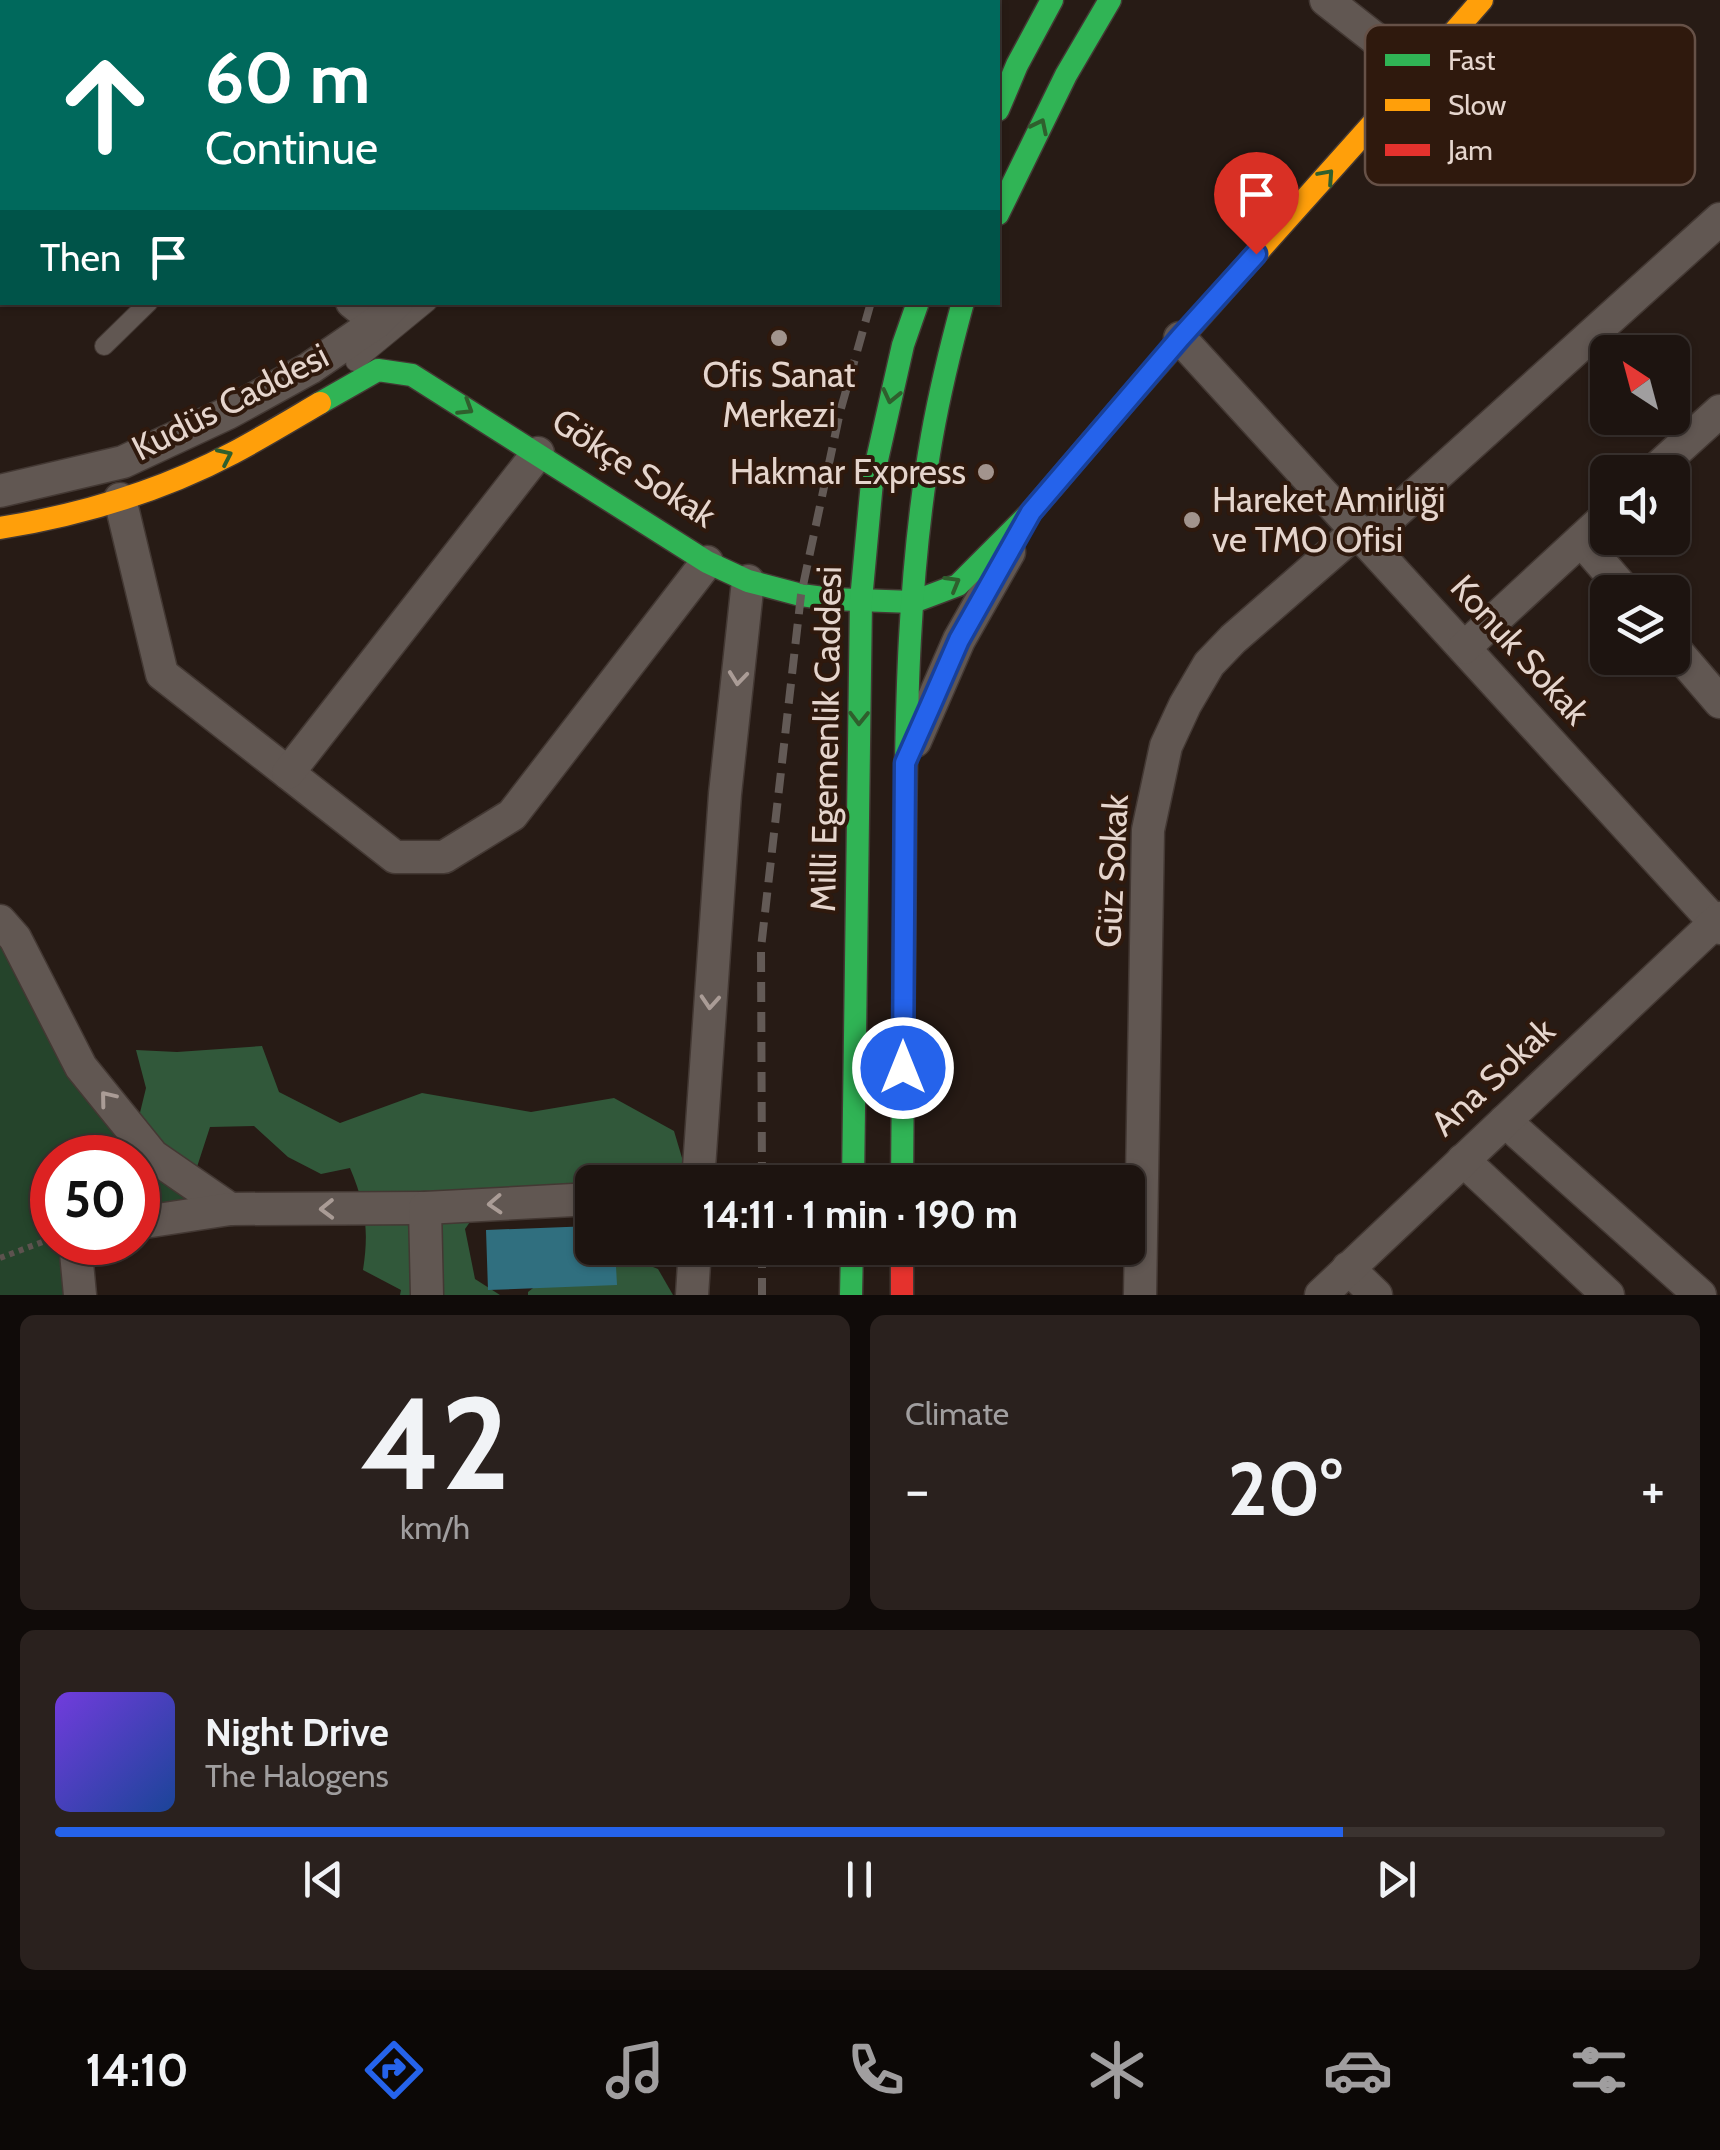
<!DOCTYPE html>
<meta charset="utf-8">
<style>
body{margin:0;font-family:Cabin,sans-serif;background:#2a211e;color:#f1f3f6;height:100vh;display:flex;flex-direction:column;font-size:38px;white-space:nowrap}
*{box-sizing:border-box;margin:0}
p{font-size:32px;color:#a09e9f}
.icon{flex:none;width:55px;height:55px;fill:none;stroke:currentColor;stroke-width:2;stroke-linecap:round;stroke-linejoin:round}
.map{position:relative;height:1295px;overflow:hidden}
.details{display:flex;flex-direction:column;gap:20px;padding:20px;background:#100b09;flex:1}
.details>*{flex:none}
.top-card{position:absolute;left:0px;top:0px;width:1000px;height:305px;box-shadow:0 2px 8px #0004,0 0 0 2px #3b3330;background:#00695c;color:#fff;overflow:hidden}
.needle{width:65px;rotate:324deg}
.controls{position:absolute;left:1590px;top:335px;display:grid;gap:20px}
.controls a{display:grid;place-items:center;width:100px;height:100px;border-radius:15px;background:#1d1410;box-shadow:0 2px 8px #0004,0 0 0 2px #3b3330;font-size:50px}
.speed{position:absolute;left:30px;top:1135px;display:flex;gap:20px;font-size:50px;font-weight:700;text-align:center}
.speed>*{display:grid;place-content:center;width:130px;height:130px;border-radius:50%;background:#1d1410;box-shadow:0 2px 8px #0004,0 0 0 2px #3b3330;line-height:1}
.speed .limit{border:15px solid #d22;background:#fff;color:#111}
.pin{position:absolute;display:grid;place-items:center;width:85px;height:85px;color:#fff;margin:-102px -42px;border-radius:50% 50% 50% 0;rotate:-45deg;box-shadow:0 0 10px #0007}
.pin .icon{rotate:45deg}
.me{position:absolute;width:110px;margin:-55px;rotate:0deg;stroke-linejoin:round;filter:drop-shadow(0 0 8px #0008)}
.turn{display:flex;align-items:center;gap:35px;height:210px;padding:0 40px;font-size:45px}
.turn .icon{width:130px;height:130px;stroke-width:2.5}
.turn b{display:block;font-size:70px;line-height:85px}
.then{display:flex;align-items:center;height:95px;padding:0 40px;background:#0003;gap:20px;font-size:38px}
.big{font-size:75px;font-weight:700;line-height:1.1}
.details .widget{flex:1;display:flex;flex-direction:column;justify-content:center;gap:15px;min-width:0;padding:0 35px;border-radius:15px;background:#2a211e}
.details .dial{align-items:center;gap:0}
.dial b{font-size:130px;line-height:1}
.song{display:flex;align-items:center;gap:30px}
.cover{width:120px;height:120px;border-radius:15px;background:linear-gradient(135deg,hsl(260 70% 55%),hsl(220 70% 35%))}
.played{height:10px;border-radius:5px;background:linear-gradient(90deg,#2563eb 80%,#3b3330 80%)}
.keys{display:flex;justify-content:space-around;direction:ltr}
.heat{display:flex;justify-content:space-between;align-items:center;font-size:55px;direction:ltr}
.details .tiles{flex:1;display:grid;gap:20px;grid-template-columns:1fr 1fr}
.widget:last-child{grid-column:span 2}
.trip{position:absolute;left:575px;top:1165px;width:570px;height:100px;border-radius:15px;background:#1d1410;box-shadow:0 2px 8px #0004,0 0 0 2px #3b3330;font-weight:700;line-height:100px;text-align:center}
.tab-bar{display:flex;height:160px;justify-content:space-around;align-items:center;background:#0c0806;color:#a09e9f}
.tab-bar .icon{width:70px;height:70px}
.tab-bar .current{color:#2563eb}
.tab-bar b{font-size:45px;color:#f1f3f6}
.map>svg:first-child{display:block}
.green{fill:#25442b}
.forest{fill:#31583a}
.water{fill:#306f7f}
.lines{fill:none;stroke-linecap:round;stroke-linejoin:round}
.lane-casing{stroke:#433833;stroke-width:20}
.street-casing{stroke:#433833;stroke-width:35}
.fast-casing{stroke:#433833;stroke-width:25}
.slow-casing{stroke:#433833;stroke-width:25}
.jam-casing{stroke:#433833;stroke-width:25}
.path{stroke:#5d534f;stroke-width:6;stroke-dasharray:5 5;stroke-linecap:butt}
.lane{stroke:#615752;stroke-width:18}
.street{stroke:#615752;stroke-width:32}
.fast{stroke:#30b455;stroke-width:22}
.slow{stroke:#ff9f0a;stroke-width:22}
.jam{stroke:#e5322d;stroke-width:22}
.rail{stroke:#635a56;stroke-width:8;stroke-dasharray:20 10;stroke-linecap:butt}
.oneway{stroke:#2f5f2d}
.oneway2{stroke:#aa9c96}
.route-casing{stroke:#184099;stroke-width:25}
.route{stroke:#2563eb;stroke-width:18}
.poi-dot{fill:#a2948d;stroke:#2f190d;stroke-width:4}
.labels{text-anchor:middle;stroke-width:8;stroke-linejoin:round;paint-order:stroke}
.poi-label{font-size:35px;fill:#e5d5cd;stroke:#2f190d}
.street-label{font-size:35px;fill:#e5d5cd;stroke:#2f190d}
.key{fill:#2f190d;stroke:#665147;stroke-width:2.5}
.key-label{font-size:28px;fill:#e5d5cd}
</style>
<div class="map">
<svg width="1720" height="1295" viewBox="0 0 1720 1295">
<rect width="100%" height="100%" fill="#271b15"/>
<polygon class="green" points="0,921 82,1067 230,1209 138,1223 138,1158 52,1158 52,1242 75,1243 80,1295 0,1295"/>
<g class="forest">
<path d="M262 1046 279 1092 340 1123 422 1093 531 1112 614 1098 674 1131 688 1178 681 1182H592V1211L489 1195 465 1229 475 1279 500 1295H400L401 1290 363 1270C369 1231 366 1206 350 1168L321 1174 288 1157 254 1126 210 1127 196 1170 156 1178 136 1153 137 1125 146 1088 136 1050 177 1052Z"/>
<polygon points="621,1254 658,1269 673,1295 528,1295 528,1292 565,1263"/>
</g>
<polygon class="water" points="592,1226 592,1248 615,1248 617,1285 488,1290 486,1230"/>
<g class="lines">
<g class="lane-casing">
<g id="lane">
<polyline points="698,2 700,0"/>
<polyline points="104,346 149,302"/>
<polyline points="355,362 428,302"/>
</g>
</g>
<g class="street-casing">
<g id="street">
<polyline points="1326,0 1419,73"/>
<polyline points="124,2 126,0"/>
<polyline points="568,2 569,0"/>
<polyline points="669,2 671,0"/>
<polyline points="0,15 2,17"/>
<polyline points="0,77 2,75"/>
<polyline points="0,248 2,246"/>
<polyline points="352,302 377,322"/>
<polyline points="1180,338 1720,928"/>
<polyline points="1653,472 1720,411"/>
<polyline points="0,491 123,462 228,413 310,368 377,322 397,302"/>
<polyline points="120,499 162,674 395,857 444,857 512,815 707,562"/>
<polyline points="1366,539 1720,219"/>
<polyline points="1581,540 1626,592"/>
<polyline points="1672,646 1720,702"/>
<polyline points="1464,648 1608,515"/>
<polyline points="915,741 959,640 1009,552"/>
<polyline points="288,773 538,453"/>
<polyline points="0,921 15,938 81,1067 153,1156 230,1209"/>
<polyline points="1505,1121 1700,1295"/>
<polyline points="1463,1160 1608,1295"/>
<polyline points="698,1182 725,794 748,581"/>
<polyline points="138,1223 230,1209 425,1208"/>
<polyline points="75,1242 80,1295"/>
<polyline points="1348,1268 1376,1295"/>
<polyline points="427,1295 425,1208 592,1199"/>
<polyline points="692,1295 695,1248"/>
<polyline points="1140,1295 1148,830 1166,746 1185,705 1209,664 1233,639 1358,530"/>
<polyline points="1321,1295 1720,918"/>
</g>
</g>
<g class="fast-casing">
<g id="fast">
<polyline points="998,110 1017,65 1052,0"/>
<polyline points="998,214 1066,75 1110,0"/>
<polyline points="320,403 378,370 412,375 707,562 748,581 801,595 831,599 913,602 958,585 1031,512 1091,442"/>
<polyline points="853,1182 861,600 872,482 903,345 918,302"/>
<path d="M902 1182C903 1070 904 958 905 846 906 709 908 571 932 436 940 391 951 346 963 302"/>
<polyline points="851,1295 852,1248"/>
</g>
</g>
<g class="slow-casing">
<g id="slow">
<path d="M1091 442C1219 292 1353 148 1482 0"/>
<path d="M0 528C80 515 161 491 233 453 263 437 291 420 320 403"/>
</g>
</g>
<g class="jam-casing">
<polyline id="jam" points="902,1248 902,1295"/>
</g>
<polyline class="path" points="0,1258 45,1241"/>
<use href="#lane" class="lane"/>
<use href="#street" class="street"/>
<use href="#fast" class="fast"/>
<use href="#slow" class="slow"/>
<use href="#jam" class="jam"/>
<g class="rail">
<polyline points="981,2 982,0"/>
<polyline points="762,1182 761,948 801,595 840,412 871,302"/>
<polyline points="762,1248 762,1295"/>
</g>
</g>
<defs><path id="oneway-chevron" d="M-2-3.5L2.5 0L-2 3.5" fill="none" stroke-width="1.6" stroke-linecap="round" stroke-linejoin="round" transform="scale(2.5)"/></defs>
<g class="oneway">
<use href="#oneway-chevron" transform="translate(1040 126) rotate(-64)"/>
<use href="#oneway-chevron" transform="translate(1327 176) rotate(-48)"/>
<use href="#oneway-chevron" transform="translate(891 396) rotate(103)"/>
<use href="#oneway-chevron" transform="translate(466 408) rotate(32)"/>
<use href="#oneway-chevron" transform="translate(225 456) rotate(-25)"/>
<use href="#oneway-chevron" transform="translate(953 583) rotate(-30)"/>
<use href="#oneway-chevron" transform="translate(859 718) rotate(91)"/>
</g>
<g class="oneway2">
<use href="#oneway-chevron" transform="translate(738 678) rotate(96)"/>
<use href="#oneway-chevron" transform="translate(710 1002) rotate(94)"/>
<use href="#oneway-chevron" transform="translate(107 1098) rotate(-129)"/>
<use href="#oneway-chevron" transform="translate(495 1204) rotate(177)"/>
<use href="#oneway-chevron" transform="translate(327 1209) rotate(179)"/>
</g>
<g class="lines">
<g class="route-casing">
<polyline id="route" points="903,1068 905,763 932,702 959,640 1031,512 1180,338 1256,254"/>
</g>
<use href="#route" class="route"/>
</g>
<g class="poi-dot">
<circle cx="779" cy="338" r="10"/>
<circle cx="986" cy="472" r="10"/>
<circle cx="1192" cy="520" r="10"/>
</g>
<g class="labels">
<g class="poi-label">
<text x="779" y="387">Ofis Sanat<tspan x="779" dy="40">Merkezi</tspan></text>
<text x="966" y="484" text-anchor="end">Hakmar Express</text>
<text x="1212" y="512" text-anchor="start">Hareket Amirliği<tspan x="1212" dy="40">ve TMO Ofisi</tspan></text>
</g>
<g class="street-label">
<text transform="translate(230 402) rotate(-27)" y="12">Kudüs Caddesi</text>
<text transform="translate(634 468) rotate(33)" y="12">Gökçe Sokak</text>
<text transform="translate(1520 650) rotate(48)" y="12">Konuk Sokak</text>
<text transform="translate(826 739) rotate(-89)" y="12">Milli Egemenlik Caddesi</text>
<text transform="translate(1112 871) rotate(-87)" y="12">Güz Sokak</text>
<text transform="translate(1493 1077) rotate(-43)" y="12">Ana Sokak</text>
</g>
</g>
<rect x="1365" y="25" width="330" height="160" rx="15" class="key"/>
<rect x="1385" y="54" width="45" height="12" fill="#30b455"/>
<rect x="1385" y="99" width="45" height="12" fill="#ff9f0a"/>
<rect x="1385" y="144" width="45" height="12" fill="#e5322d"/>
<g class="key-label">
<text x="1448" y="70">Fast</text>
<text x="1448" y="115">Slow</text>
<text x="1448" y="160">Jam</text>
</g>
</svg>
<div class="controls">
<a><svg class="needle" viewBox="-14 -14 28 28"><path d="M0-13l5 13h-10z" fill="#e53935"/><path d="M0 13l5-13h-10z" fill="#a09e9f"/></svg></a>
<a><svg class="icon" aria-label="sound" viewBox="0 0 24 24"><path d="M4 9h4l5-4v14l-5-4H4zM17 9q2 3 0 6"/></svg></a>
<a><svg class="icon" aria-label="layers" viewBox="0 0 24 24"><path d="M12 4l9 5-9 5-9-5zM3 14l9 5 9-5"/></svg></a>
</div>
<div class="speed"><div class="limit">50</div></div>
<div class="pin" style="left:1256px;top:254px;background:#d93025"><svg class="icon" aria-label="arrive" viewBox="0 0 24 24"><path d="M6 21V4h12l-3 4 3 4H6"/></svg></div>
<svg class="me" style="left:903px;top:1068px" viewBox="-20 -20 40 40"><circle r="17" fill="#2563eb" stroke="#fff" stroke-width="3"/><path d="M0-11L8 9 0 5-8 9z" fill="#fff"/></svg>
<div class="trip">14:11 · 1 min · 190 m</div>
<div class="top-card">
<div class="turn"><svg class="icon" aria-label="ahead" viewBox="0 0 24 24"><path d="M12 20V5M6 11l6-6 6 6"/></svg><div><b>60 m</b>Continue</div></div>
<div class="then">Then<svg class="icon" aria-label="arrive" viewBox="0 0 24 24"><path d="M6 21V4h12l-3 4 3 4H6"/></svg></div>
</div>
</div>
<section class="details">
<div class="tiles">
<div class="widget dial"><b>42</b><p>km/h</p></div>
<div class="widget"><p>Climate</p>
<div class="heat"><a>−</a><b class="big">20°</b><a>+</a></div>
</div>
<div class="widget">
<div class="song"><i class="cover"></i><div><b>Night Drive</b><p>The Halogens</p></div></div>
<div class="played"></div>
<div class="keys"><svg class="icon" aria-label="previous" viewBox="0 0 24 24"><path d="M18 5L8 12l10 7zM5 5v14"/></svg><svg class="icon" aria-label="pause" viewBox="0 0 24 24"><path d="M8 5v14M16 5v14"/></svg><svg class="icon" aria-label="next" viewBox="0 0 24 24"><path d="M6 5l10 7-10 7zM19 5v14"/></svg></div>
</div>
</div>
</section>
<nav class="tab-bar">
<b>14:10</b>
<svg class="icon current" aria-label="directions" viewBox="0 0 24 24"><path d="M12 3l9 9-9 9-9-9zM9 14v-3h6M13 9l2 2-2 2"/></svg>
<svg class="icon" aria-label="music" viewBox="0 0 24 24"><path d="M9 18V5l10-2v13"/><circle cx="6" cy="18" r="3"/><circle cx="16" cy="16" r="3"/></svg>
<svg class="icon" aria-label="phone" viewBox="0 0 24 24"><path d="M5 4h4l2 5-3 2q2 4 5 5l2-3 5 2v4C11 20 4 13 5 4z"/></svg>
<svg class="icon" aria-label="climate" viewBox="0 0 24 24"><path d="M12 3v18M4 7l16 10M4 17L20 7"/></svg>
<svg class="icon" aria-label="car" viewBox="0 0 24 24"><path d="M5 17H2v-5l4-1 3-4h7l3 4 3 1v5h-3M9 17h6M6 11h13"/><circle cx="7" cy="17" r="2"/><circle cx="17" cy="17" r="2"/></svg>
<svg class="icon" aria-label="filters" viewBox="0 0 24 24"><path d="M4 7h16M4 17h16"/><circle cx="9" cy="7" r="2"/><circle cx="15" cy="17" r="2"/></svg>
</nav>
